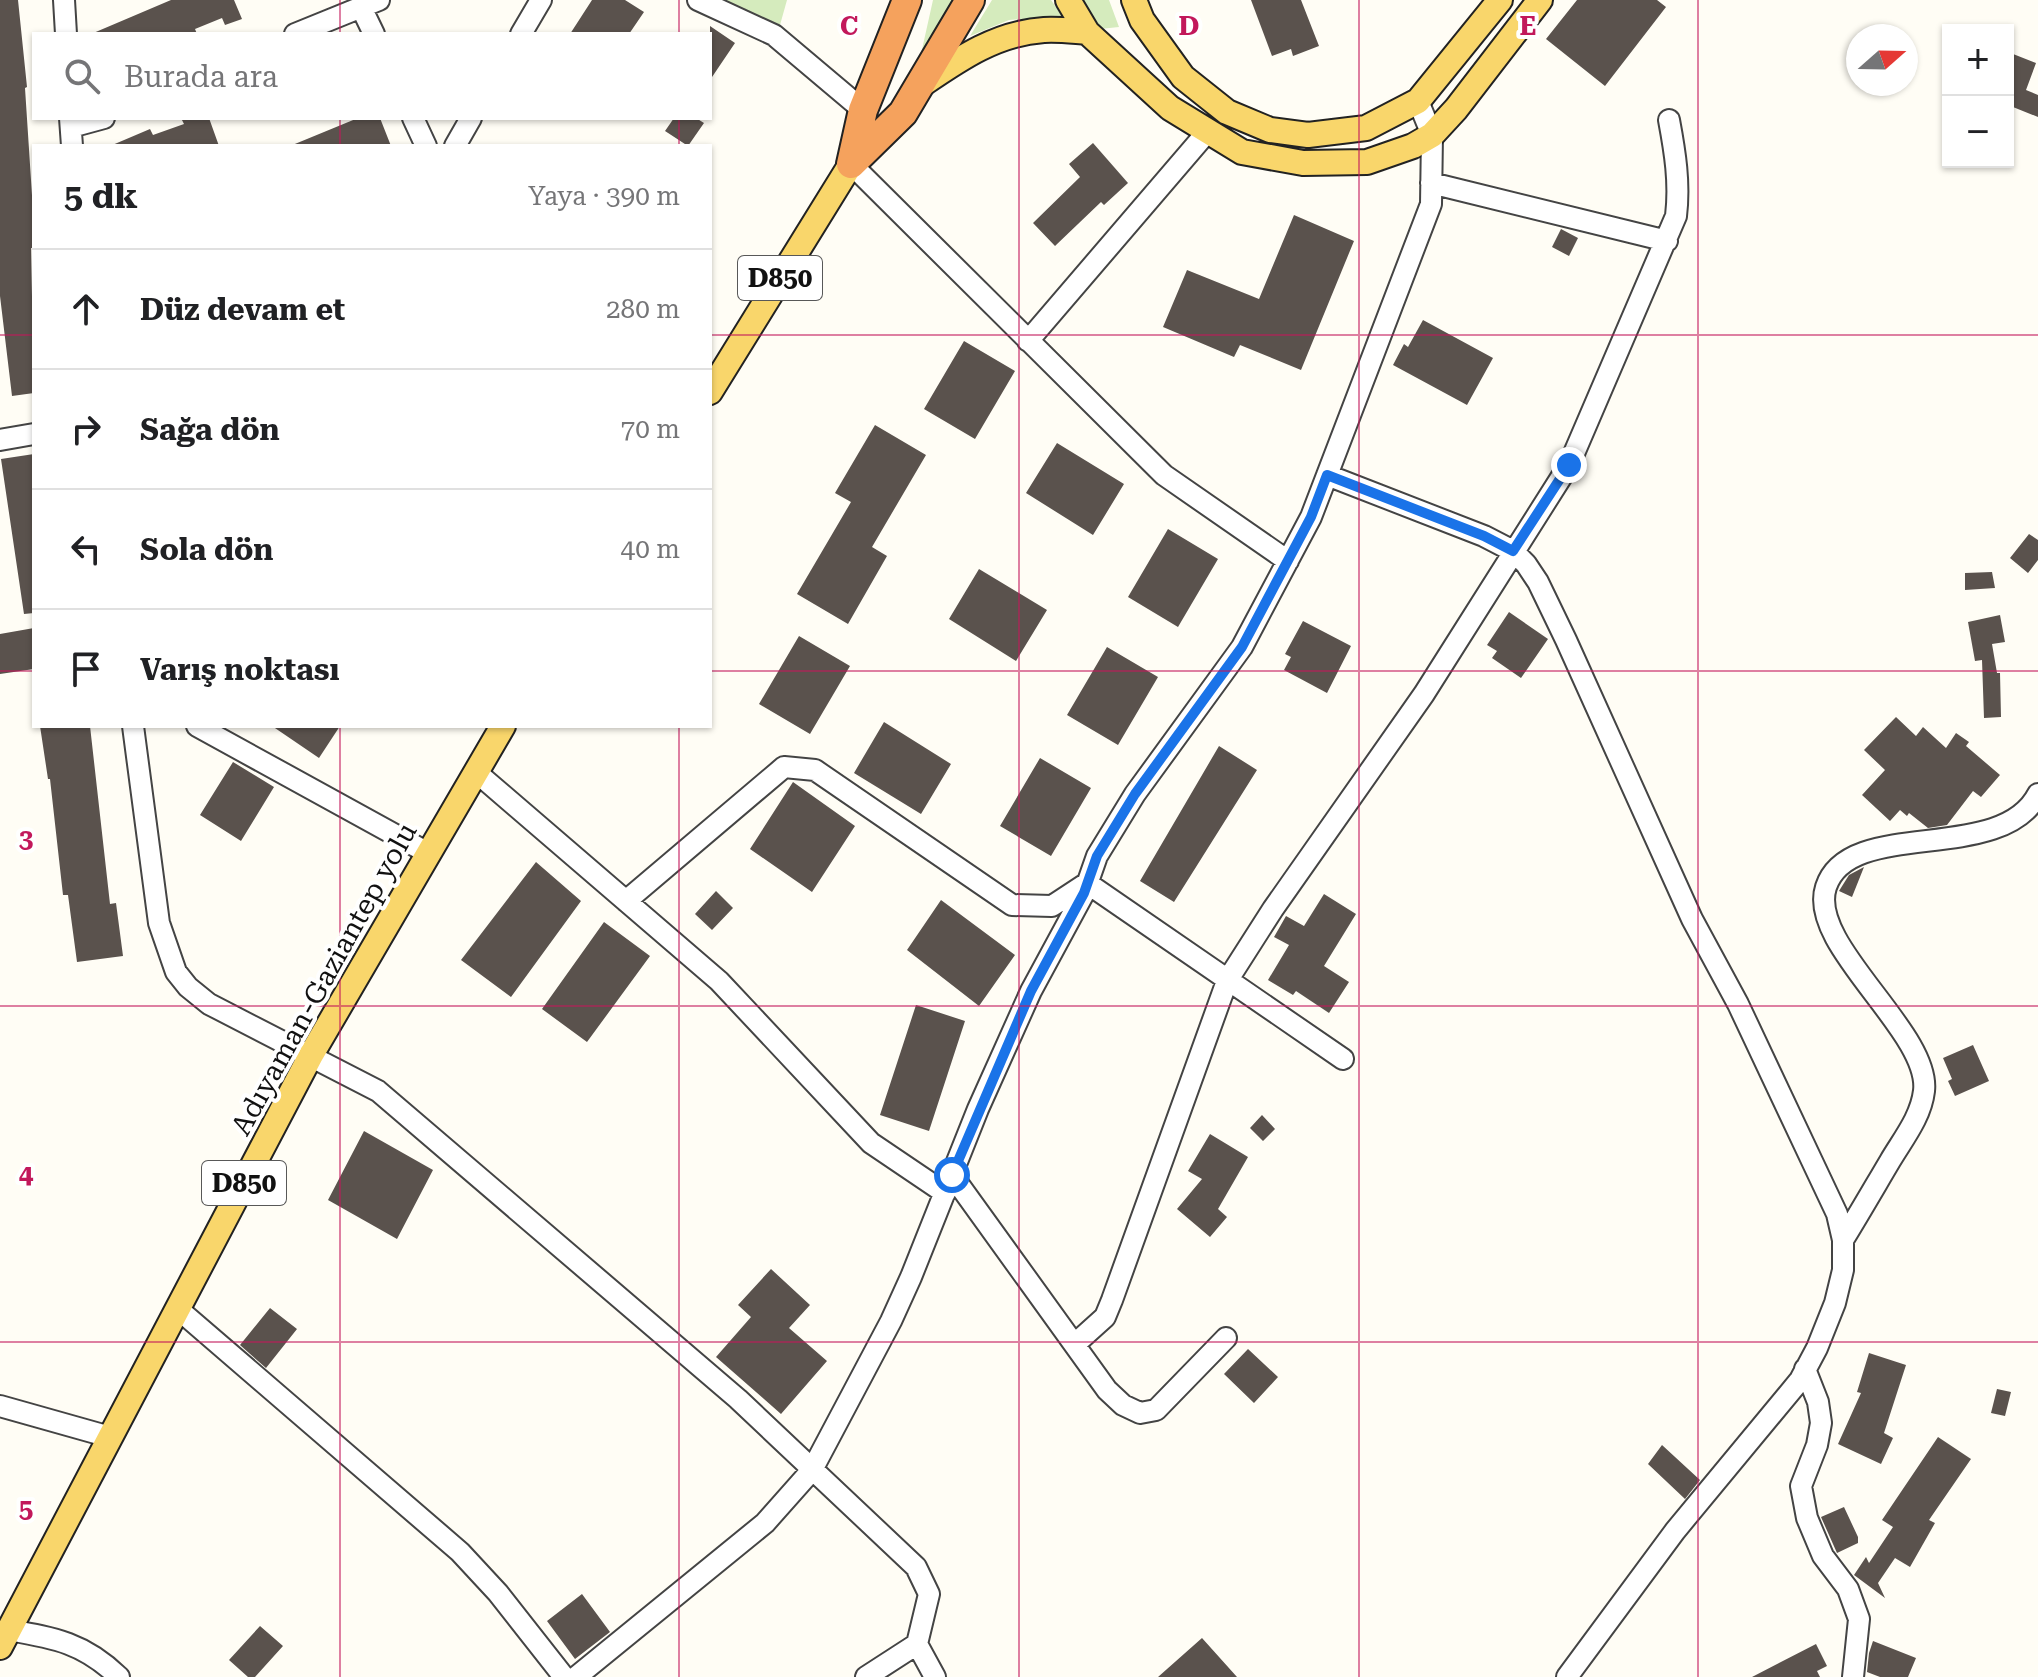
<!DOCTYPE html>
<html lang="tr">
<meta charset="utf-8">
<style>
:root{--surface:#fff;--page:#f2f2f2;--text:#202124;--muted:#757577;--line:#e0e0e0}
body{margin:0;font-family:"Roboto Serif",serif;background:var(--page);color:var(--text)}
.controls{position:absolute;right:24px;top:24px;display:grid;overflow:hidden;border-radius:0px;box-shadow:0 2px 6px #0004}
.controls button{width:72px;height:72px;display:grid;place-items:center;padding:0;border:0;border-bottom:2px solid var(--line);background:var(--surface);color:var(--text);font:40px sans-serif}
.compass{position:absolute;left:1846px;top:24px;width:72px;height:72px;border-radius:50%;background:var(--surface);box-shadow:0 2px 6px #0004;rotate:70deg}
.stop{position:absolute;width:24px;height:24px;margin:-18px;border:6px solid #1a73e8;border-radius:50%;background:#fff}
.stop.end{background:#1a73e8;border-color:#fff;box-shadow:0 2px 8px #0008}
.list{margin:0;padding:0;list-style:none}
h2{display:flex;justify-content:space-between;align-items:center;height:104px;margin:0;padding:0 32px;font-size:34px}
h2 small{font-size:26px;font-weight:400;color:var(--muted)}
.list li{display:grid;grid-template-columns:52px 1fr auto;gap:24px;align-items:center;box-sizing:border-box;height:120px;padding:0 32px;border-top:2px solid var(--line)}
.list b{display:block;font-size:30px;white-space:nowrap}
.list em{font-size:26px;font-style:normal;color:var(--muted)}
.icon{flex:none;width:44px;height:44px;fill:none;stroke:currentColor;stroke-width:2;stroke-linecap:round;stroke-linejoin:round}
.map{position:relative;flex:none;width:2038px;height:1677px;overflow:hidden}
.search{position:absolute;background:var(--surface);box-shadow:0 2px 6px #0004;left:32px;top:32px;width:680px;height:88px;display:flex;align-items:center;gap:20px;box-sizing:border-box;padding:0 28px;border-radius:0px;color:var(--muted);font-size:30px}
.panel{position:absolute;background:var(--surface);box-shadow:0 2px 6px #0004;left:32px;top:144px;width:680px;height:584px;border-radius:0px}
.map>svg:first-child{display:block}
.green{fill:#d5ebbd}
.building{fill:#5a524d}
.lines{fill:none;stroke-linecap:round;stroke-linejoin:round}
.minor-casing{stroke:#444;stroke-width:24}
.major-casing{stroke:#222;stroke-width:28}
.highway-casing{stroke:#222;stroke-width:32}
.minor{stroke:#fff;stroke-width:20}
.major{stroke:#f9d66b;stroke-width:24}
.highway{stroke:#f5a25d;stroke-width:28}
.route{stroke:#1a73e8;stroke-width:10}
.grid{fill:none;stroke:#c2185b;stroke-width:2;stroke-opacity:0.55}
.labels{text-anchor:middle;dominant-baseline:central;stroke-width:8;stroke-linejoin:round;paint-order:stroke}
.shield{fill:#fff;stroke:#585858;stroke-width:2}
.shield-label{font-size:26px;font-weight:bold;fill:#111}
.street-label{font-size:28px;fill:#111;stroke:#fff}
.grid-label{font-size:26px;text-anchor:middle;font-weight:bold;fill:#c2185b;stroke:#fff;stroke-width:8;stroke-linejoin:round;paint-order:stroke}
</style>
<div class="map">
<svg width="2038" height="1677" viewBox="0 0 2038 1677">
<rect width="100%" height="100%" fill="#fffdf5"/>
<!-- green -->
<path class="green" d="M724,0H787L780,25Z
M933,0H959L919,63Z
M992,0H1051L1062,16L1009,20L970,36Z
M1080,0H1109L1119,27L1100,29Z"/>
<!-- building -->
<path class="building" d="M0,0H18L27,87L25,88L34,226V248H31L34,393L12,396L0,296Z
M171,0H234L242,19L225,25L222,18L195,29L197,34H91Z
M592,0H625L644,12L629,34H570Z
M1251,0H1301L1319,46L1293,56L1291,49L1272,56Z
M1577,0H1657L1666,7L1605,86L1546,39Z
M710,26L735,43L710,80Z
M2008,52L2036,63L2026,90L2038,95V117L2008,105Z
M181,118H209L219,146H110L150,129L153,135L184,124Z
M358,118H380L391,146H290Z
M674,118H696L704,123L688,146L665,131Z
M1093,143L1128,183L1104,205L1101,202L1055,246L1033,223L1080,177L1069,164Z
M1294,215L1354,241L1301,370L1240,345L1234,357L1163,327L1187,270L1259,299Z
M1561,229L1578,238L1569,256L1552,247Z
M1423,320L1493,358L1467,405L1393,365L1404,344L1408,347Z
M964,341L1015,371L975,439L924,409Z
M875,425L926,455L872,547L887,556L848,624L797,594L851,502L835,493Z
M1057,443L1124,484L1093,535L1026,493Z
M34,454V613L24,614L1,459Z
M1168,529L1218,559L1178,627L1128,597Z
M2029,534L2038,540V560L2028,573L2010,558Z
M979,569L1047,610L1016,661L949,619Z
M1992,572L1995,588L1965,590V573Z
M1509,612L1548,639L1521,678L1492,658L1497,651L1487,645Z
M2000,615L2005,642L1992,644L1997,673H2000L2001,717L1984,718L1982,660L1975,661L1968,622Z
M1303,621L1351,646L1327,693L1284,670L1291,657L1285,654Z
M34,628V669L0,674V634Z
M799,636L850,666L810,734L759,704Z
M1107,647L1158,677L1118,745L1067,715Z
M1896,717L1916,736L1923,727L1946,748L1956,733L1969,742L1966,746L2000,775L1981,797L1973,791L1947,825L1928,828L1909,813L1907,816L1900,810L1890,821L1862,795L1885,770L1864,750Z
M884,722L951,764L921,814L854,773Z
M40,726H90L110,904L116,903L123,956L77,962L68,895H63L50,779H48Z
M272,726H340L319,758Z
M1219,746L1257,770L1174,902L1140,881Z
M1040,758L1091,788L1051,856L1000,826Z
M233,762L274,787L241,841L200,815Z
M793,782L855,826L812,892L750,849Z
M536,862L581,901L511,997L461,960Z
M1864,867L1852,897L1839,891L1849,875Z
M716,891L733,908L712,930L695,914Z
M1324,894L1356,914L1324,966L1349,982L1329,1013L1296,991L1293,995L1268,980L1289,945L1274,937L1286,916L1304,926Z
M941,900L1015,955L979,1006L907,950Z
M604,922L650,956L587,1042L542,1009Z
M916,1005L965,1021L929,1131L880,1115Z
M1973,1045L1989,1081L1955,1096L1948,1081L1952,1079L1943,1058Z
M1262,1115L1275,1129L1263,1141L1250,1128Z
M364,1131L433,1170L397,1239L328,1200Z
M1210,1134L1248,1157L1218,1209L1227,1217L1210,1237L1177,1209L1202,1179L1188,1171Z
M771,1269L810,1305L789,1328L827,1361L781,1414L716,1357L751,1317L738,1305Z
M270,1308L297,1329L266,1368L240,1345Z
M1248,1349L1278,1377L1254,1403L1224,1374Z
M1869,1353L1906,1365L1884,1433L1893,1438L1881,1464L1838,1444L1861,1393L1857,1392Z
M1997,1389L2011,1392L2005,1416L1991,1413Z
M1938,1437L1971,1459L1929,1520L1935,1523L1910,1567L1895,1558L1878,1583L1885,1598L1854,1575L1866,1557L1869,1563L1893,1527L1882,1520Z
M1662,1445L1700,1480L1685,1499L1648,1464Z
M1844,1507L1858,1537V1543L1837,1553L1821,1517Z
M582,1594L610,1632L575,1659L547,1621Z
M260,1626L283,1646L255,1677H248L229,1660Z
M1202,1638L1237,1677H1158Z
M1873,1641L1916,1658L1908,1677H1880L1867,1672L1869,1653Z
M1816,1644L1827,1666L1817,1671L1820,1677H1752Z"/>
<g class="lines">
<!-- minor casing -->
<g class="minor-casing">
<path id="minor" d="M64,0L66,34
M698,0L774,35L863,110
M361,7L374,34
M295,34L379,0
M521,34L541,0
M70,118L72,146
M413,118L426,146
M71,127L104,118
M455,146L471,118
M851,164L1164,475L1288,561
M1431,183L1667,241
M1028,341L1208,131
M0,440L34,434
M1327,475L1484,536L1513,551L1526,564L1538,582L1566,640L1692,919L1738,1004L1812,1161L1837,1214L1843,1240V1270L1835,1303L1817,1348L1800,1380L1675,1531L1567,1677
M133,726L159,923L176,972L188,987L209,1004L378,1091L738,1399L916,1567L929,1594L917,1644L935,1677
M197,726L428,853
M476,772L719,981L871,1143L945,1193
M626,901L784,767L815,770L1012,905L1052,906L1087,883L1343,1059
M952,1175L1107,1390L1123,1405L1140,1413L1156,1410L1226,1338
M1843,1240C1859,1214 1874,1188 1890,1161C1903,1139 1921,1117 1924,1091C1931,1032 1807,945 1826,887C1849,816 2001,866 2038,794
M178,1309L460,1552L498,1593L564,1677
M1075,1344L1105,1317L1112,1300L1227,981L1273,909L1424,694L1569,465L1676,216C1680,183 1675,152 1669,120
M1805,1369L1818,1402L1821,1423L1817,1445L1801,1486L1807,1518L1823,1556L1848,1589L1859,1619L1853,1677
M0,1406L110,1437
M9,1630C55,1638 84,1643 119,1677
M576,1677L765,1523L812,1470L891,1321L911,1277L978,1109L1031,991L1084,893L1097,856L1135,794L1242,647L1311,517L1431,204L1432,135L1418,101
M866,1677L917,1644"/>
</g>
<!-- major casing -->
<g class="major-casing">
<path id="major" d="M1068,0L1087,32L1170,108L1242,152L1303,163L1367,162L1413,146L1432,135L1456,109L1540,0
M1134,0L1142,20L1183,77L1227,112L1270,130L1308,135L1366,128L1418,101L1500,0
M921,85C959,59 996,33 1044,30C1058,29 1073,31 1087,32
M710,392L851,164
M0,1647L311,1055L503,726"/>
</g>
<!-- highway casing -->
<g class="highway-casing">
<path id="highway" d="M851,164L903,113L970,0
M851,164L863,110L907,0"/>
</g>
<!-- minor -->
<use href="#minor" class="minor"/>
<!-- major -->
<use href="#major" class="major"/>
<!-- highway -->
<use href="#highway" class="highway"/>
</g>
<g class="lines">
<!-- route -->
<path class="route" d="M952,1175L1031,991L1084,893L1097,856L1135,794L1242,647L1311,517L1327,475L1484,536L1513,551L1569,465"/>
</g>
<!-- grid -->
<path class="grid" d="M340,0V34M679,0V34M1019,0V1677M1359,0V1677M1698,0V1677M340,118V146M679,118V146M0,335H34M710,335H2038M0,671H34M710,671H2038M340,726V1677M679,726V1677M0,1006H2038M0,1342H2038"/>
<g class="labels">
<!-- shield labels -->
<g class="shield">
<rect x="738" y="256" width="84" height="44" rx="6"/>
<rect x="202" y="1161" width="84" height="44" rx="6"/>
</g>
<g class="shield-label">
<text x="780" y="278">D850</text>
<text x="244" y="1183">D850</text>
</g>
<!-- street labels -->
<g class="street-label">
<text transform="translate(324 979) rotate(-61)">Adıyaman-Gaziantep yolu</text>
</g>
</g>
<g class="grid-label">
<text x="849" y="35">C</text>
<text x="1189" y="35">D</text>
<text x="1528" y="35">E</text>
<text x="26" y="848">3</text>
<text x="26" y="1183">4</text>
<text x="26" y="1518">5</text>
</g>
</svg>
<div class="controls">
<button>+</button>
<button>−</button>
</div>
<svg class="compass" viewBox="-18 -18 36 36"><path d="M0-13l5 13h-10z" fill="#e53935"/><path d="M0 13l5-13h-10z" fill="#757577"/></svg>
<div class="stop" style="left:952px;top:1175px"></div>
<div class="stop end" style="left:1569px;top:465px"></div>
<div class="search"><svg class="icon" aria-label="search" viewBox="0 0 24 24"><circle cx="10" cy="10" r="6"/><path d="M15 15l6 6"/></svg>Burada ara</div>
<section class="panel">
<h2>5 dk<small>Yaya · 390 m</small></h2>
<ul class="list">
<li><svg class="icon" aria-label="ahead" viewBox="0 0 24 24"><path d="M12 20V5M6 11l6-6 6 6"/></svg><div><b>Düz devam et</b></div><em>280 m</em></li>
<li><svg class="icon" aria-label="right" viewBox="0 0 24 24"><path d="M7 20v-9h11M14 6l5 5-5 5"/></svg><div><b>Sağa dön</b></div><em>70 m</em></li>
<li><svg class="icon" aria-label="left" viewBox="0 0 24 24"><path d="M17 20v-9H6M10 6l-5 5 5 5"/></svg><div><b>Sola dön</b></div><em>40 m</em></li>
<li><svg class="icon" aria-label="arrive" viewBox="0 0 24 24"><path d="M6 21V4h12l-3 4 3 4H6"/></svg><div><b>Varış noktası</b></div></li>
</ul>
</section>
</div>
